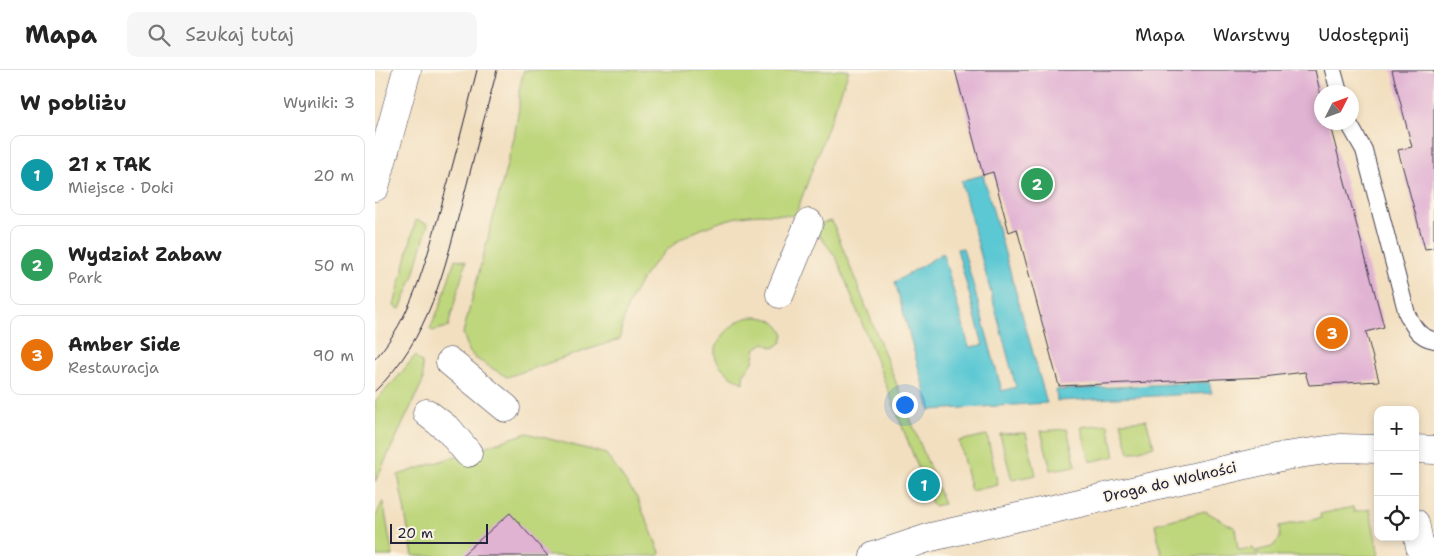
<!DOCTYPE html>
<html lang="pl">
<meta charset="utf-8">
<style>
:root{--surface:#fff;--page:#f6f6f6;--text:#222;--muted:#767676;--line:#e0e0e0;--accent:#d1495b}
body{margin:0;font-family:"Shantell Sans",sans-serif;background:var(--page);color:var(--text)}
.controls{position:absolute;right:15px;bottom:15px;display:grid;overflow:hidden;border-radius:10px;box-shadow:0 2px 8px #0003}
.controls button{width:45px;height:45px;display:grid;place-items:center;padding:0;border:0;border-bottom:1px solid var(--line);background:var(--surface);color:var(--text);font:25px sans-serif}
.compass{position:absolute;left:939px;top:15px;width:45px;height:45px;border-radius:50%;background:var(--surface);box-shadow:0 2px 8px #0003;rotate:48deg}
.scale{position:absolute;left:15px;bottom:12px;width:98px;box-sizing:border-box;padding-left:5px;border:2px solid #22223b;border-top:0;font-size:14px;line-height:18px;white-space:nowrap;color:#22223b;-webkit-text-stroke:4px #fcf5e5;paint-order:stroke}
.you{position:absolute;left:529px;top:334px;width:18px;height:18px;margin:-12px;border:4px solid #fff;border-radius:50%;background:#1a73e8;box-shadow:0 0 0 8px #1a73e833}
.badge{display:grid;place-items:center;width:32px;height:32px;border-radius:50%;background:var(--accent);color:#fff;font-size:16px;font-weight:700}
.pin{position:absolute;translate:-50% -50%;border:2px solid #fff;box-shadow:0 1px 5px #0006}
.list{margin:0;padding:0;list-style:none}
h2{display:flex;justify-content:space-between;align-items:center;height:65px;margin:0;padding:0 20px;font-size:21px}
h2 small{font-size:16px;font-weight:400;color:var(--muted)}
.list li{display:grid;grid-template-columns:32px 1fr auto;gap:15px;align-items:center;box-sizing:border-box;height:80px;margin:0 10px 10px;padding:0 10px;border:1px solid var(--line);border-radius:10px}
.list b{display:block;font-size:19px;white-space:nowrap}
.list p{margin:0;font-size:16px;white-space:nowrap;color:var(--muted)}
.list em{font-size:16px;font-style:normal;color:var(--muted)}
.icon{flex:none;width:28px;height:28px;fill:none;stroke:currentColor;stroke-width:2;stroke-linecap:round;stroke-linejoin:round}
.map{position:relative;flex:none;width:1059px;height:486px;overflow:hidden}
header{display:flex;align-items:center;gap:30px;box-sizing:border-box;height:70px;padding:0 25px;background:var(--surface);border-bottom:1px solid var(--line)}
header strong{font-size:24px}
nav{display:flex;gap:28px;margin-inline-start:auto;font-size:18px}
.search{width:350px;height:45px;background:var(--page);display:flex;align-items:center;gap:12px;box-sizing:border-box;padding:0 18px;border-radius:10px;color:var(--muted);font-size:19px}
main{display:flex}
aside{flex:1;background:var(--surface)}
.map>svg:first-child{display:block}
.green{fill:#bed67b;stroke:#707c5b}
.water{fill:#5bc8d3;stroke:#3e7587}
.building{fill:#e1b3d3}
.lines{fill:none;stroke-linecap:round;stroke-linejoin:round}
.lane-casing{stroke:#413e4f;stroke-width:18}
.street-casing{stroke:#413e4f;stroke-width:29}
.secondary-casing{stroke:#413e4f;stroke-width:29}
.lane{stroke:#fff;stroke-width:16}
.street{stroke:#fff;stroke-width:28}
.secondary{stroke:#fff;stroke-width:28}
.tram{stroke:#22223b;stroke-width:1}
.labels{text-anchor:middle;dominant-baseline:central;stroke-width:4;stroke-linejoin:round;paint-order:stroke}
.street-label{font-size:15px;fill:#22223b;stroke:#fcf5e5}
</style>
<header>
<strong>Mapa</strong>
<div class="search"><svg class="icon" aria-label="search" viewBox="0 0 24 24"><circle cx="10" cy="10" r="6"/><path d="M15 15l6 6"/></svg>Szukaj tutaj</div>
<nav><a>Mapa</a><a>Warstwy</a><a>Udostępnij</a></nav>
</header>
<main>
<aside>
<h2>W pobliżu<small>Wyniki: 3</small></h2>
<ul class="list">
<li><span class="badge" style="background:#0f9aa8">1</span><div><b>21 x TAK</b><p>Miejsce · Doki</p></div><em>20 m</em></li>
<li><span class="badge" style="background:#2e9e5b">2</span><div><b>Wydział Zabaw</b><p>Park</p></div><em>50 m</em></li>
<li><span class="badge" style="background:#e8710a">3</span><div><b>Amber Side</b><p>Restauracja</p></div><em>90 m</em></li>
</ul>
</aside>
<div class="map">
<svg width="1059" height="486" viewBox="0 0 1059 486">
<rect width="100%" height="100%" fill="#fcf5e5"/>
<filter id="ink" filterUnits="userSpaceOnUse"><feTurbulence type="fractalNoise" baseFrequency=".02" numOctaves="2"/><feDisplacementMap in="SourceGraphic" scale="10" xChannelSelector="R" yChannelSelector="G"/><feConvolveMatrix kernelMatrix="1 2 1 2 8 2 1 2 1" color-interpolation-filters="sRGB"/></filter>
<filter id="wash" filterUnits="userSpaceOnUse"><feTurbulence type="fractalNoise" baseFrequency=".0096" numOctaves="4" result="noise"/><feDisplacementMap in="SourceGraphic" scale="20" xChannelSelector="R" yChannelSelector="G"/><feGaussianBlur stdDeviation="1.12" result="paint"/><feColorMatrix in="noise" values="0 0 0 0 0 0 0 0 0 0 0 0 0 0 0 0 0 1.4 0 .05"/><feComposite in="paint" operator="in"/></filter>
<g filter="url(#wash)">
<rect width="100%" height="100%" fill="#f2dfc0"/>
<!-- green -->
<path class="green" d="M149,0H474L420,146C405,145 389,143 374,145C354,147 317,161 302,172C272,194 248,232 245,269L132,307L100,288L94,281L88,263L139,68L144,38V20Z
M41,150L53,154L39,205L25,239L19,236Z
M457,151L569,434L558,436L462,189L437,155Z
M80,189L91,191L73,257L57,261L55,259L66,234Z
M383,247C397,248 402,253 409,264L407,272L399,278L389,273L381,278L378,292L368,305V313C358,308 339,295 340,282C342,269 359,251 371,248C375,247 380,247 383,247Z
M40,286L47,293L48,311L0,412V331L22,308Z
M771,350L779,376L754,383L746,352Z
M733,354L740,386L715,392L706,357Z
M692,359L701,396L676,400L666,361Z
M152,363L231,384L262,428L285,482L284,486H38L23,405Z
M651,363L661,405L637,410L625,364Z
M612,365L623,415L596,421L584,371Z
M8,431L17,482L18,486H0V448Z
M978,437L979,442L995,439L1004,486H887L881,481L897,477L905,468L904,456L946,448L945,444Z
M830,441L860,458L863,480L878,478L880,482L884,486H787L780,454Z"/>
<!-- water -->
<path class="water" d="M608,105L672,333L555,340L520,212L568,183L594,277L608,275L582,179L588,178L627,321L641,317L586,111Z
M834,312L837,323L682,331L681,320Z"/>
<g id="blocks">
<!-- building -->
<path class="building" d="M580,0H940L946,26V52H954L1009,257L991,262L1004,311L934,315L930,302L889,307L684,316L642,159L634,162L618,102L608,105Z
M1017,0H1059V178L1050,179L1023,80L1037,77Z
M135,443L173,486H86Z"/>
</g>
</g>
<g filter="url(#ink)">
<use href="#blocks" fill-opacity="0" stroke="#413e4f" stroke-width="1"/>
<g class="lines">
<!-- lane casing -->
<g class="lane-casing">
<path id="lane" d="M958,0L964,22
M973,52L989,80L1032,244C1039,258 1044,267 1059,270"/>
</g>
<!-- street casing -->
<g class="street-casing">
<path id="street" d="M405,224L434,153
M75,292L131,338
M52,343L74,360L93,383
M1040,379L1059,380
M1040,453L1047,486
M499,486L556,467L910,386L965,378L1003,379"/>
</g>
<!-- secondary casing -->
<g class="secondary-casing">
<path id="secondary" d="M0,117L32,0"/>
</g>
<!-- lane -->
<use href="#lane" class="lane"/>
<!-- street -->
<use href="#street" class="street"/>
<!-- secondary -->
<use href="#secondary" class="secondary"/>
<!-- tram -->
<path class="tram" d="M0,289C37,246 49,197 64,144C78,96 90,48 102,0
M0,321C55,268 69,200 88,129C99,86 111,43 122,0"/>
</g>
</g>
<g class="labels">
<!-- street labels -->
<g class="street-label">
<text transform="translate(795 412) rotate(-13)">Droga do Wolności</text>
</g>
</g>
</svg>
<div class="controls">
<button>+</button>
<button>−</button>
<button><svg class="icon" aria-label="locate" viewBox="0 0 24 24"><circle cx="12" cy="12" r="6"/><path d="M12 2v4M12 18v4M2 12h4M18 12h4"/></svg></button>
</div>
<svg class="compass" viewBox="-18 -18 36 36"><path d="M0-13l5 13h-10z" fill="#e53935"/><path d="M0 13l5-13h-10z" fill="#767676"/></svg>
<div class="scale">20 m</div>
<div class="you"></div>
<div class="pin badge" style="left:549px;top:415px;background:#0f9aa8">1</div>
<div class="pin badge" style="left:662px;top:114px;background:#2e9e5b">2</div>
<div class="pin badge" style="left:957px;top:263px;background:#e8710a">3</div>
</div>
</main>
